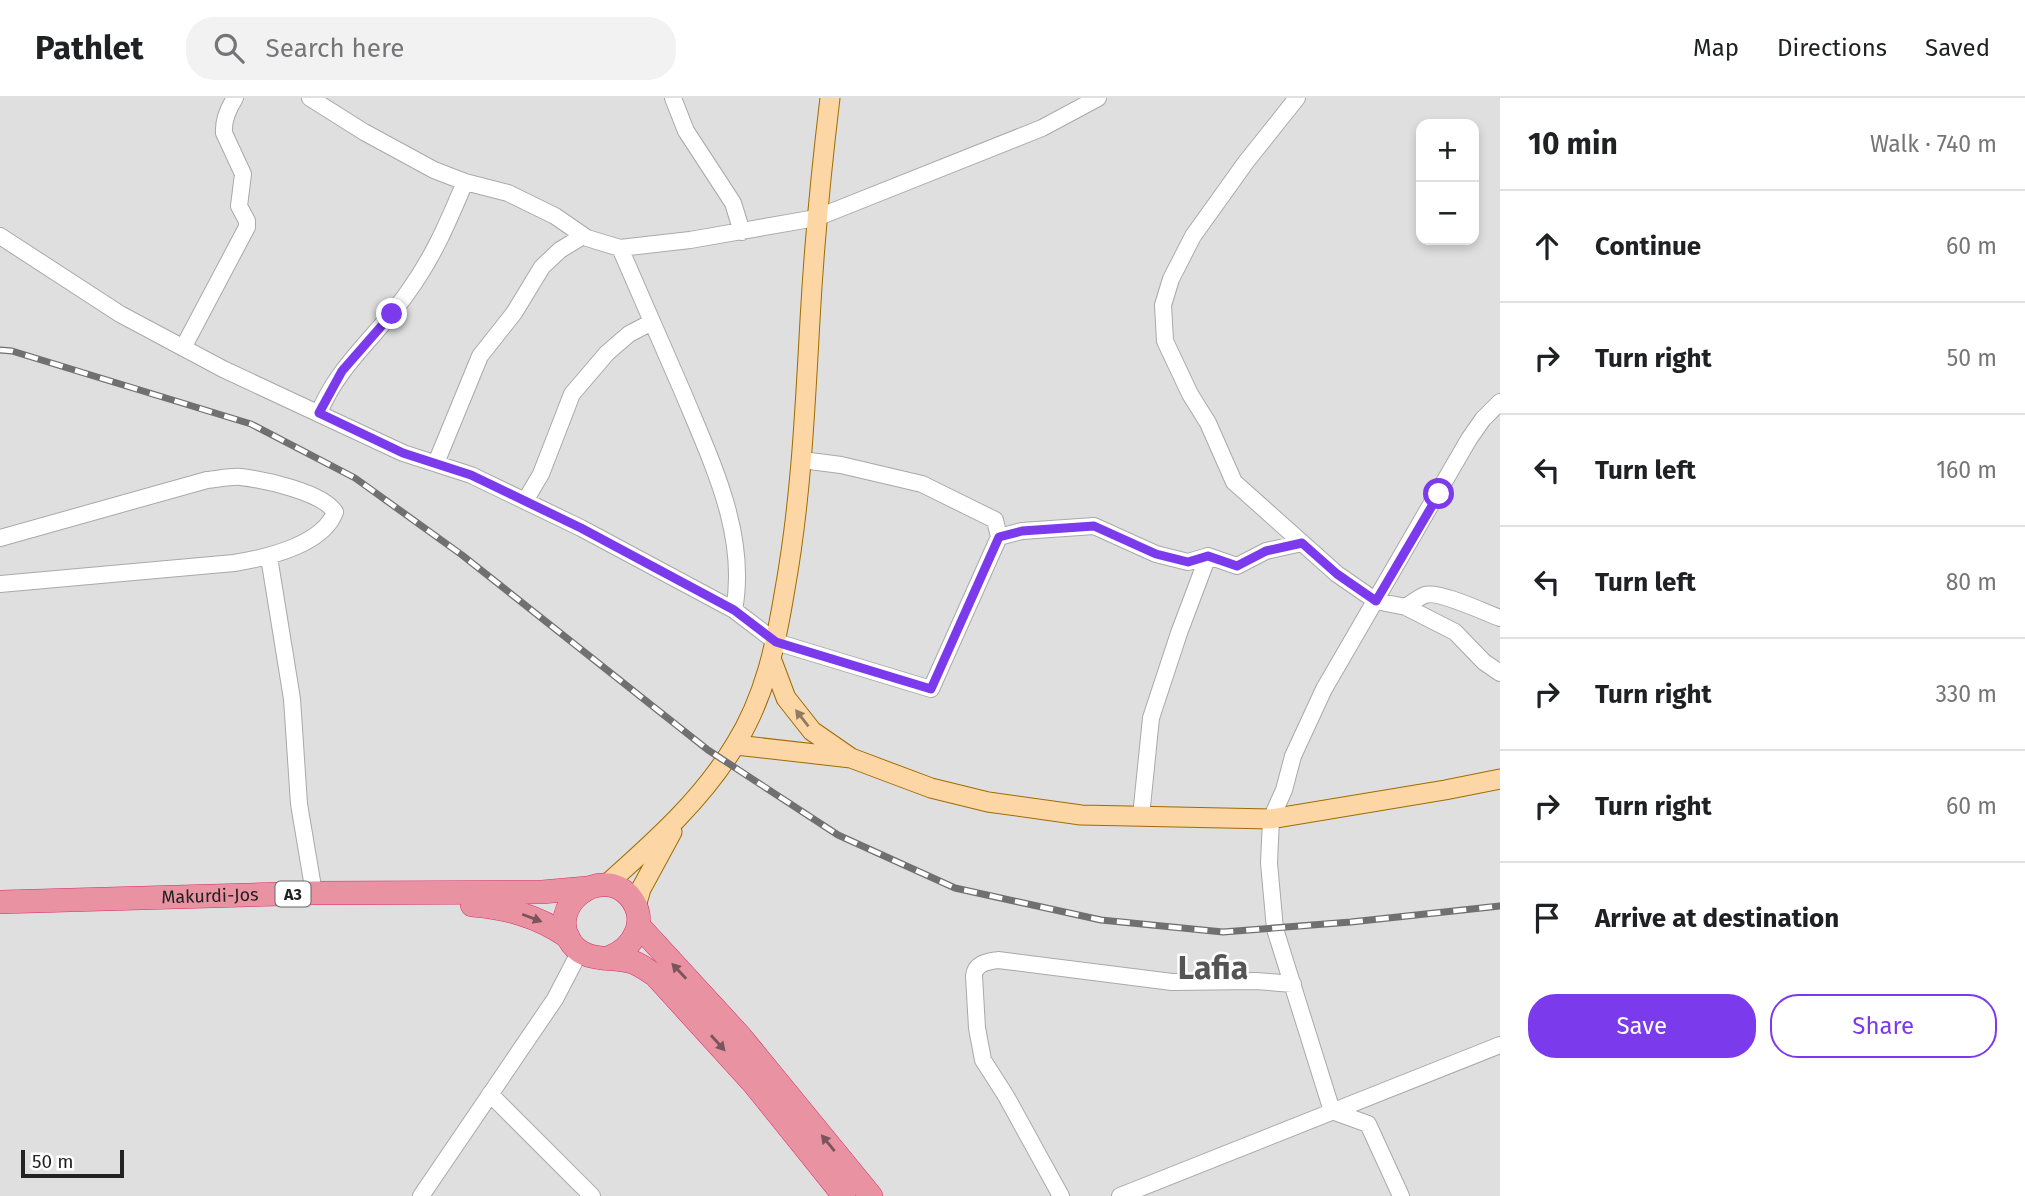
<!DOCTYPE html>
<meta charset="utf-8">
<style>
:root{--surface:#fff;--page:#f2f2f2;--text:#202124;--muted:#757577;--line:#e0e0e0;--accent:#7c3aed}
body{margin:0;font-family:"Fira Sans",sans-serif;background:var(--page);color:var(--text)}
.controls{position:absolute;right:21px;top:21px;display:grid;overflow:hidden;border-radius:14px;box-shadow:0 4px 10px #0003}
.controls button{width:63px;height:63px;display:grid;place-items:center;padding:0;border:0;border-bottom:2px solid var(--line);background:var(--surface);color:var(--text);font:35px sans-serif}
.scale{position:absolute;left:21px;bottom:18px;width:103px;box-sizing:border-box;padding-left:7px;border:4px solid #222;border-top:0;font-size:19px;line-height:24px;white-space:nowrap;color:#222;-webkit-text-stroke:5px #fff;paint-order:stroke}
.stop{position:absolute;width:21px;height:21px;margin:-16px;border:5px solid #7c3aed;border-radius:50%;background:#fff}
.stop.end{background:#7c3aed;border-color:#fff;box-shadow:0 2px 7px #0008}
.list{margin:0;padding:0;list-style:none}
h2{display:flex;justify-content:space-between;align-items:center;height:91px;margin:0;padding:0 28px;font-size:30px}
h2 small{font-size:23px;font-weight:400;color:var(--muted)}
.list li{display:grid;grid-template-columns:46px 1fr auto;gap:21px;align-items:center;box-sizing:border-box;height:112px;padding:0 28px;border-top:2px solid var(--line)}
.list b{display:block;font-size:26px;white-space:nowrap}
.list em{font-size:23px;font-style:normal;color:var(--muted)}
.actions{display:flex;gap:14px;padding:21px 28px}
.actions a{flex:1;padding:16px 0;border:2px solid var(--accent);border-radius:28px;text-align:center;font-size:24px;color:var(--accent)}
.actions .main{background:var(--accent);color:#fff}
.icon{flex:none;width:38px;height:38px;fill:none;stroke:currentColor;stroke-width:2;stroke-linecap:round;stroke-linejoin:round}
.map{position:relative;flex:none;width:1500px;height:1098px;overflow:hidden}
header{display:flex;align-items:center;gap:42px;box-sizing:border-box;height:98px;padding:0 35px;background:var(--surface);border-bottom:2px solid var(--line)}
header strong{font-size:33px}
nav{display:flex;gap:38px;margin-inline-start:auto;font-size:24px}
.search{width:490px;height:63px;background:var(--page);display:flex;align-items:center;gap:18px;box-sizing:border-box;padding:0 24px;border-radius:28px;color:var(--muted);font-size:26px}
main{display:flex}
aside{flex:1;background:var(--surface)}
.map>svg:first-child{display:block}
.residential{fill:#e0dfdf;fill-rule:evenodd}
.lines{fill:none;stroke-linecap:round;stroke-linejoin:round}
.minor-casing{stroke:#a9a9a9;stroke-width:18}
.major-casing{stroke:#a06b00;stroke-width:21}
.highway-casing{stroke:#dc2a67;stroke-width:24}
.minor{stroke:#fff;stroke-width:16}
.major{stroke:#fcd6a4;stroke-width:19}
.highway{stroke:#e892a2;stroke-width:23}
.rail-casing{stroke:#707070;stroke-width:7}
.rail{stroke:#fff;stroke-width:4.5;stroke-dasharray:13;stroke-linecap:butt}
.oneway{fill:#8f7c63}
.oneway2{fill:#7b545c}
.route{stroke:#7c3aed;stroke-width:9}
.labels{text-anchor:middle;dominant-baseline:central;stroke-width:5;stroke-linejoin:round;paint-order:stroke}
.shield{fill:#fff;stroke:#646464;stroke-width:2}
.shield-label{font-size:16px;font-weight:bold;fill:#222}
.street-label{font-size:18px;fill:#222;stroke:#fff}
.town-label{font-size:32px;font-weight:bold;fill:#555;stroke:#fff}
</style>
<header>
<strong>Pathlet</strong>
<div class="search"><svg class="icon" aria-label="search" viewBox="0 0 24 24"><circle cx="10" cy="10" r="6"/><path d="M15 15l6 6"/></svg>Search here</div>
<nav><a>Map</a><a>Directions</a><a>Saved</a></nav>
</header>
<main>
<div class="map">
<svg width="1500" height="1098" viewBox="0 0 1500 1098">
<rect width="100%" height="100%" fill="#f2efe9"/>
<!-- residential -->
<path class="residential" d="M0,0H1500V1098H0ZM1421,26H1474V142H1421Z"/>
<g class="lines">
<!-- minor casing -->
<g class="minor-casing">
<path id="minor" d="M310,0L364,34L434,72L465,84L508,95L555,118L587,140L620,150L690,142L816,120L1042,30L1098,0
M673,0L686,33L733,105L742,134
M1297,0L1246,64L1193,138L1171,181L1163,207L1165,243L1190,296L1208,325L1234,384L1337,476L1376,503L1406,509L1455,534L1484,564L1500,575
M0,138L120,216L223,271L403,355L471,377L581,430L734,512L776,544L931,591L999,439
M620,150C641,199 663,248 684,297C712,365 748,437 734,512
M183,250L247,129V123L239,108L243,76L224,35C223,22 228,11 235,0
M319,315C338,267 379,236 408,194C434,158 448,124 465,84
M802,362L841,367L922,386L995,422L999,439L1022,433L1094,428L1156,456L1188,464L1208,458
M436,365L480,258L514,215L542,169L560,152L583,138
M525,403L541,376L572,296L607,255L629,236L652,224
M0,440L207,382C218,381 231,378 241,379C265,382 322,394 335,414C323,447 265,460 234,465L0,486
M269,459L292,601L299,706L314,795
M1406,509C1412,505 1419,499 1425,497C1438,492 1486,515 1500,520
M1141,718L1151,620L1179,535L1208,458L1237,468L1266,453L1302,445
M490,996L592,1098
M421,1098L555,901L580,853
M1061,1098L1006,998L983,962L977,930L974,878C975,865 987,864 998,862L1172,884L1256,883L1293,886
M1120,1098L1500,947
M1401,1098L1368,1026L1332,1013L1275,831L1269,765L1271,721L1284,692L1293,658L1324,591L1469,341L1483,321L1500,304"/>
</g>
<!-- major casing -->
<g class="major-casing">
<path id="major" d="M772,563L786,600L812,633L851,660
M736,647L851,660L931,690L988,704L1081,717L1271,721L1445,692L1500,681
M606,787C653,745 702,702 735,647C765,599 776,546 785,491C801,402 805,312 810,222C814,148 821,74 830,0
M636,808L641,791L672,734"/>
</g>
<!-- highway casing -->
<g class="highway-casing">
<g id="highway">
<path id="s1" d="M0,804L314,795L542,794L587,790"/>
<path d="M472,807C507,810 538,818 568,839"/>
<path d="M639,828L740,938L871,1098"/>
<path d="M610,859C634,850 649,822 630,799C601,765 544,809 572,846C587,865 611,858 632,864C640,866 648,873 655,877L754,986L844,1098"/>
</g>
</g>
<!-- minor -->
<use href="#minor" class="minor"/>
<!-- major -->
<use href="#major" class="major"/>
<!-- highway -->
<use href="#highway" class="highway"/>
<!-- rail casing -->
<g class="rail-casing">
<path id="rail" d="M0,252L12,253L251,326L355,380L462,457L708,652L838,737L955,790L1101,822L1223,834L1351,824L1500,808"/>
</g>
<!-- rail -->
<use href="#rail" class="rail"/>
</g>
<!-- one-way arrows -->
<defs><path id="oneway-solid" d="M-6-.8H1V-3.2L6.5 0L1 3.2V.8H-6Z" transform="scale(1.75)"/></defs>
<use class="oneway" href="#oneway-solid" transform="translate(802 620) rotate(-128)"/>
<g class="oneway2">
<use href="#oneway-solid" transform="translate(532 820) rotate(21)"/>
<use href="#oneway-solid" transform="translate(679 873) rotate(-133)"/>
<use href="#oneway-solid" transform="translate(718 945) rotate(48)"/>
<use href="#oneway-solid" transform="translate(828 1045) rotate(-129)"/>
</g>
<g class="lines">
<!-- route -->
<path class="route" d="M392,216L342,273L319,315L403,355L471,377L581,430L734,512L776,544L931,591L999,439L1022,433L1094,428L1156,456L1188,464L1208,458L1237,468L1266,453L1302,445L1337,476L1376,503L1439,396"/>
</g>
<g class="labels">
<!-- shield labels -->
<rect class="shield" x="275.5" y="783.5" width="35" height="25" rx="5"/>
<g class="shield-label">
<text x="293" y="796">A3</text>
</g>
<!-- street labels -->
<g class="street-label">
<text stroke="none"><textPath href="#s1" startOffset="210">Makurdi-Jos</textPath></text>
</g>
<!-- town labels -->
<g class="town-label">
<text x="1213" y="870">Lafia</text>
</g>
</g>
</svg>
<div class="controls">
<button>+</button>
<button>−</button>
</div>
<div class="scale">50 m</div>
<div class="stop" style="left:1439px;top:396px"></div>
<div class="stop end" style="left:392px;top:216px"></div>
</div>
<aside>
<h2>10 min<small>Walk · 740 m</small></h2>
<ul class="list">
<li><svg class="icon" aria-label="ahead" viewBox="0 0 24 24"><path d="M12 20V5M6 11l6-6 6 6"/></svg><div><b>Continue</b></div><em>60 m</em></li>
<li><svg class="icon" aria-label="right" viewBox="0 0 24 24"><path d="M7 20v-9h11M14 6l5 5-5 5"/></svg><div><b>Turn right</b></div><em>50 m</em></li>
<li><svg class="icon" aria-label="left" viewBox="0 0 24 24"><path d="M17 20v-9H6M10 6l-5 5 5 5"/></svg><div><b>Turn left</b></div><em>160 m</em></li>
<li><svg class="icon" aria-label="left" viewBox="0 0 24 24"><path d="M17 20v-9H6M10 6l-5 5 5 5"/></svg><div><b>Turn left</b></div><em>80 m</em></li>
<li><svg class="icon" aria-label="right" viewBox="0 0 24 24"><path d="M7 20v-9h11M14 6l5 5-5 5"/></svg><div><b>Turn right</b></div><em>330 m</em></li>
<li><svg class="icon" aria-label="right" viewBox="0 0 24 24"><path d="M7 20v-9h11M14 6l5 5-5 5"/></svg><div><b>Turn right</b></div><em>60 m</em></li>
<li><svg class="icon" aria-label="arrive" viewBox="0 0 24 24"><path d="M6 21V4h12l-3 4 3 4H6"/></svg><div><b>Arrive at destination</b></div></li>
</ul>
<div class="actions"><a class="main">Save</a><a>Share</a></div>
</aside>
</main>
